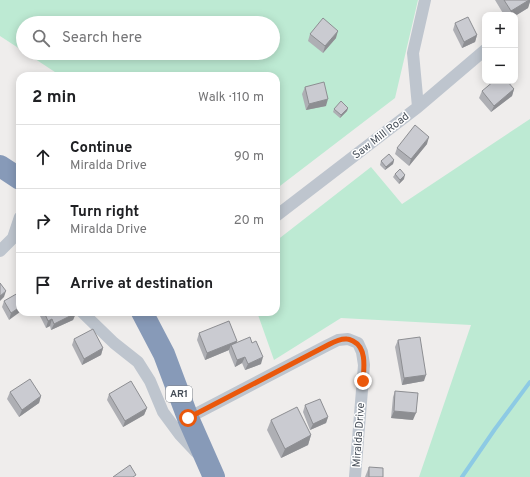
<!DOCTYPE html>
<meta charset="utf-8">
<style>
:root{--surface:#fff;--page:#f6f6f6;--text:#202124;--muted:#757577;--line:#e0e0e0}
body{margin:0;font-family:Overpass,sans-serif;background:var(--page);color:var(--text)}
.controls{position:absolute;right:12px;top:12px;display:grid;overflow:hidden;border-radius:8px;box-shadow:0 2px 10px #0003}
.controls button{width:36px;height:36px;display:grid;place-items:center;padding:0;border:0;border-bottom:1px solid var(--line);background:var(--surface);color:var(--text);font:20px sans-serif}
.stop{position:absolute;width:12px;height:12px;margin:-9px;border:3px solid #ea580c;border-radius:50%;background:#fff}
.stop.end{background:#ea580c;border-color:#fff;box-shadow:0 1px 4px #0008}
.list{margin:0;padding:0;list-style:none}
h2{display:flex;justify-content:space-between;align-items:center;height:52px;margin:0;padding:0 16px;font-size:17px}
h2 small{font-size:13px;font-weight:400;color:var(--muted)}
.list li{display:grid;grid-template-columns:26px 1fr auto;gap:12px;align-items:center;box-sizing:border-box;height:64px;padding:0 16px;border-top:1px solid var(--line)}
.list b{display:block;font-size:15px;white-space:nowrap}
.list p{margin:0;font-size:13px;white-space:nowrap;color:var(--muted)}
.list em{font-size:13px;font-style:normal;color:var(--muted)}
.icon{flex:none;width:22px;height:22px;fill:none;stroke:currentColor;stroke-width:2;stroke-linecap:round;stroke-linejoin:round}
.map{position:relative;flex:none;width:530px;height:477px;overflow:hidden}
.search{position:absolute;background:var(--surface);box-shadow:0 2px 10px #0003;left:16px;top:16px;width:264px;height:44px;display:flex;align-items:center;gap:10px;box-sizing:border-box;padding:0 14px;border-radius:22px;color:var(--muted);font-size:15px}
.panel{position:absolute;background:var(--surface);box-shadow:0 2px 10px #0003;left:16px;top:72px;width:264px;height:244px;border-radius:12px}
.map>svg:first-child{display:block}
.green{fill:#bdead3}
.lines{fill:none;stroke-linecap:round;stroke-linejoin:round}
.stream{stroke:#8dcae4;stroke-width:4}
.street{stroke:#bec5ce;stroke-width:12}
.highway{stroke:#879ab8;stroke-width:22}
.wall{fill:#aeafb4}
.shaded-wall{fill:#8d8e92}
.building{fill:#cacbd1;stroke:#8d8e92}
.route{stroke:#ea580c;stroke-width:5}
.labels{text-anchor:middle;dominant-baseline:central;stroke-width:3;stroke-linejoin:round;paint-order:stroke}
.shield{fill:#fff;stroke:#7e838a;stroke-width:1}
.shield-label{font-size:10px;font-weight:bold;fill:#464e58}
.street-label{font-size:11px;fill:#464e58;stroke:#fff}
</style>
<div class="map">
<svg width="530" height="477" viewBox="0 0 530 477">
<rect width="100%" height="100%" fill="#efedec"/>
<!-- green -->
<path class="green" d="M0,0H418L395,98L276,189V76H61L26,53H273V23H23V51L0,36Z
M530,119V477H419L471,325L341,318L274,360L257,312H276V241L371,167L402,204Z"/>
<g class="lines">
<!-- stream -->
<path class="stream" d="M462,477L495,429L530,382"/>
<!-- street -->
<path class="street" d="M418,107L485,50
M276,216L418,107L413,53L425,0
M0,251L13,238L20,217
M82,312L114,343L138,362L150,381L163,412L180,435L196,452
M188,418L326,346L338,340L348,339L358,343L362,352L364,365L355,477"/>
<!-- highway -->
<path class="highway" d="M0,166L20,179
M142,312L164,354L188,418L214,477"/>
</g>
<!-- wall -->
<path class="wall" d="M495,0H530L528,8L515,16V15H504Z
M455,23L477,35L475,42L462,48L453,30Z
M310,34L336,38L323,53L308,41Z
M305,87L326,106L306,110L302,94Z
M514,89L512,96L491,112L479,98L482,91Z
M348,108L347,111L340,118L333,112L334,109Z
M427,144L409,166L395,154L397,148Z
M394,160L393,164L385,170L380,165L381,161Z
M395,174L404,179L399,184L393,177Z
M20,274V287L16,282L19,275Z
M20,294L9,320L2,307L4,301Z
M38,312H75L76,313L73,320L51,330L50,326L46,328Z
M199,333L237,341V343L261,364L245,370L242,363L235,367L229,352V350L205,360L197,340Z
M74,339L103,348L101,355L82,365L72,345Z
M398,340L424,381L402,385L395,347Z
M395,391L413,420L391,418L393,397Z
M10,392L41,396L39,403L19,417L7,399Z
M109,394L147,408L144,415L123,427L107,400Z
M305,405L328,417L326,423L310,430L303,412Z
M271,420L311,435L308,445L281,458L267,430Z
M369,467L383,477H365Z"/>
<!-- shaded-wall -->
<path class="shaded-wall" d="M529,0H530V2L528,8L515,16V15H509L511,11Z
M338,31L336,38L323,53L325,46Z
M477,35L475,42L462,48L464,42Z
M514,89L512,96L491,112L494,106Z
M328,99L326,106L306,110L309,104Z
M348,108L347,111L340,118L341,115Z
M429,137L427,144L409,166L411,159Z
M394,160L393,164L385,170L386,167Z
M405,175L404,179L399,184L400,180Z
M6,291L4,297L0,301V296Z
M20,307V312L9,320L11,313Z
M76,313L73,320L51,330L54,324Z
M52,319L50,326L46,328L48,321Z
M237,341L235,347L231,345L229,350L205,360L207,353Z
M103,348L101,355L82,365L84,359Z
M245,357L242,363L235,367L237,360Z
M263,357L261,364L245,370L248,364Z
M426,375L424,381L402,385L404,378Z
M41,396L39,403L19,417L22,410Z
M147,408L144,415L123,427L125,421Z
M394,411L416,413L413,420L391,418Z
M328,417L326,423L310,430L313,424Z
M311,435L308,445L281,458L285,449Z"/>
<!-- building -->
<path class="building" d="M504,0H529L511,11Z
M468,17L477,35L464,42L455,23Z
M323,18L338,31L325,46L310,34Z
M494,81H507L514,89L494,106L482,91Z
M324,82L328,99L309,104L305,87Z
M341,101L348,108L341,115L334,109Z
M415,125L429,137L411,159L397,148Z
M389,154L394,160L386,167L381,161Z
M400,169L405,175L400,180L395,174Z
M0,283L6,291L0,296Z
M18,293L20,294V307L11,313L4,301Z
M44,312H75L76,313L54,324L52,319L48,321Z
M229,321L237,341L207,353L199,333Z
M93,329L103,348L84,359L74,339Z
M250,337L252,343L256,341L263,357L248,364L245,357L237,360L231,345Z
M420,337L426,375L404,378L398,340Z
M30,379L41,396L22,410L10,392Z
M131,381L147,408L125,421L109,394Z
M395,391L418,393L416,413L394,411Z
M320,399L328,417L313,424L305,405Z
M297,407L311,435L285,449L271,420Z
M130,465L136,475L133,477H113Z
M369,467L383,468V477H369Z"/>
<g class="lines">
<!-- route -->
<path class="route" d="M188,418L326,346C332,343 339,338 347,339C349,339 351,340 353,341C367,348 364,368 363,381"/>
</g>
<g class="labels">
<!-- shield labels -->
<rect class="shield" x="166" y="386" width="26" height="16" rx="3"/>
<g class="shield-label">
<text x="179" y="394">AR1</text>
</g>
<!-- street labels -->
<g class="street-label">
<text transform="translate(381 136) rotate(-38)">Saw Mill Road</text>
<text transform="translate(359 435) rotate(-86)">Miralda Drive</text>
</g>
</g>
</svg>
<div class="controls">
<button>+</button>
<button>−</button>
</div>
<div class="stop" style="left:188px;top:418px"></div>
<div class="stop end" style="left:363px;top:381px"></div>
<div class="search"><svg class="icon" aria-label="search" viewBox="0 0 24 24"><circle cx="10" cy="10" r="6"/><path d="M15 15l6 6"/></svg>Search here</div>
<section class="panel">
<h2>2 min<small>Walk · 110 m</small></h2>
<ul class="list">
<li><svg class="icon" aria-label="ahead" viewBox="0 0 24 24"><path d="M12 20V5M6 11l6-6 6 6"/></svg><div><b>Continue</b><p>Miralda Drive</p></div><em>90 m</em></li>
<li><svg class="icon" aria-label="right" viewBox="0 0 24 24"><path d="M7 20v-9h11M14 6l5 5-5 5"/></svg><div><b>Turn right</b><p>Miralda Drive</p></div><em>20 m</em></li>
<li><svg class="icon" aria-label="arrive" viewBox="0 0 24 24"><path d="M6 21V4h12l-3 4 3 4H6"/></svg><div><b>Arrive at destination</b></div></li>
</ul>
</section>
</div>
